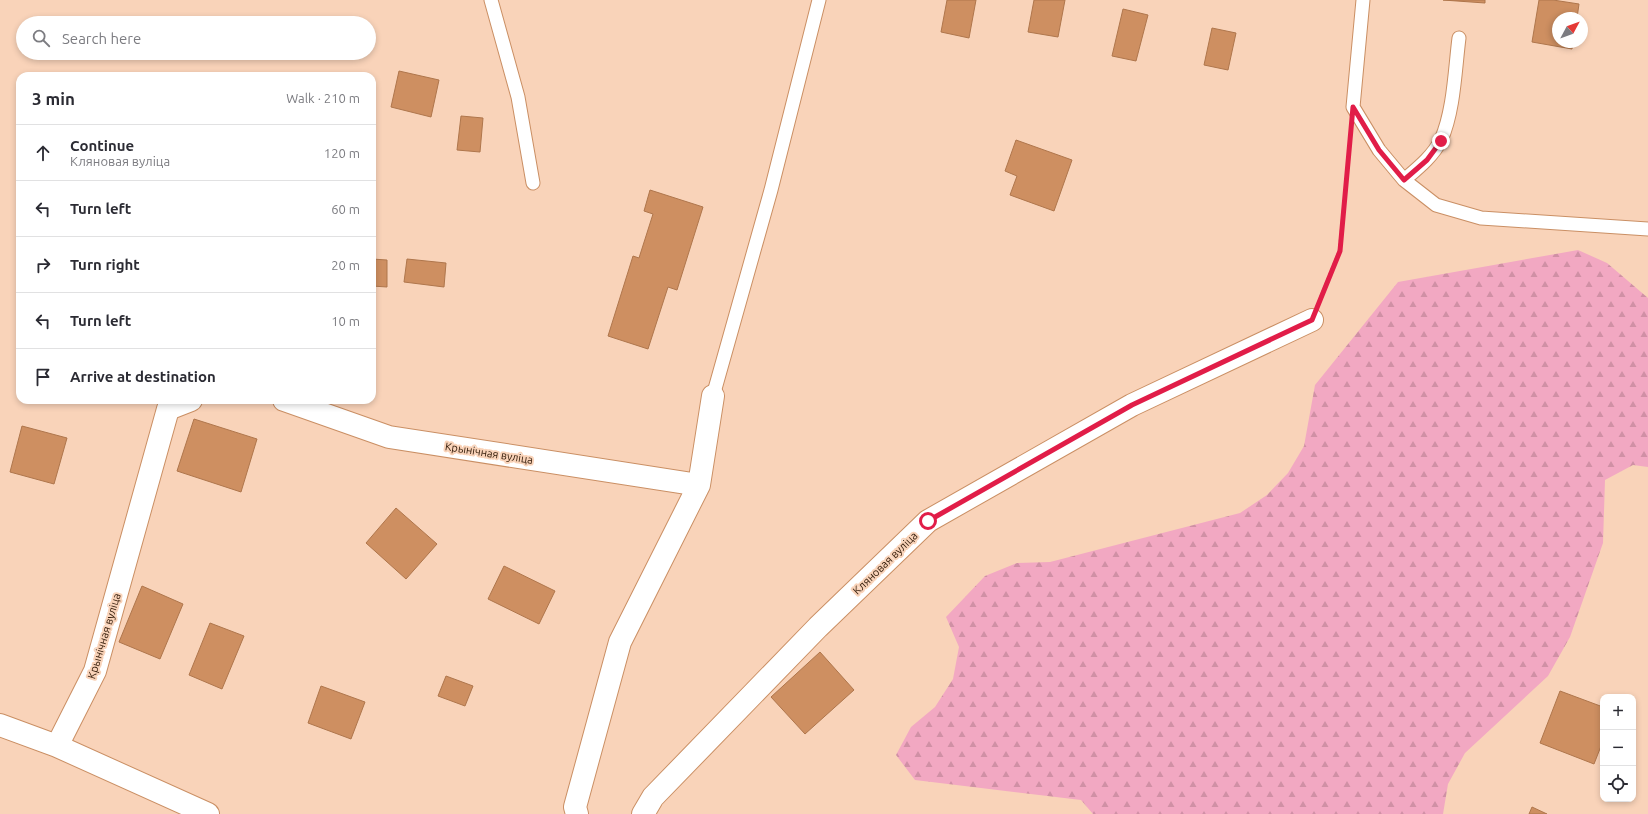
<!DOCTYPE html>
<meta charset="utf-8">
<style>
:root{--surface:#fff;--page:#f7f7f7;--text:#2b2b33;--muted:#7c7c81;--line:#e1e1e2}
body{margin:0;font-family:Ubuntu,sans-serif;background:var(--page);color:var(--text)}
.controls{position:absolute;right:12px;bottom:12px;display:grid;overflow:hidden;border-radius:8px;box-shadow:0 2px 6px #0003}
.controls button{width:36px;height:36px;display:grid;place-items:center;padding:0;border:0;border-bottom:1px solid var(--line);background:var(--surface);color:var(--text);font:20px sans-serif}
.compass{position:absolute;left:1552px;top:12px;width:36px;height:36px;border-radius:50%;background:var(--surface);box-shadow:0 2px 6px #0003;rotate:49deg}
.stop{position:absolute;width:12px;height:12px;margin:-9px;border:3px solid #e11d48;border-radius:50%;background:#fff}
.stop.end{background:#e11d48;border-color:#fff;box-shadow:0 1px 4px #0008}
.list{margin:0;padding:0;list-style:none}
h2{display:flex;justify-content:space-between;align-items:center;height:52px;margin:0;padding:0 16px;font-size:17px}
h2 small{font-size:13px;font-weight:400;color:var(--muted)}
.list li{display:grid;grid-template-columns:26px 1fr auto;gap:12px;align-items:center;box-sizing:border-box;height:56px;padding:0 16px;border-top:1px solid var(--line)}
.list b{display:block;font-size:15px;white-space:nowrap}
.list p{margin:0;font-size:13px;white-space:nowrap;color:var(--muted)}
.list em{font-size:13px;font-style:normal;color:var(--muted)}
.icon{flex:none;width:22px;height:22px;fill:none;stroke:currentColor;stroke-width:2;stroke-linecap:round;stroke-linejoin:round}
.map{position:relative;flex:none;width:1648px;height:814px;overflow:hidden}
.search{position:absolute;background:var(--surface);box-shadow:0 2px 6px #0003;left:16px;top:16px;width:360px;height:44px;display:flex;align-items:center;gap:10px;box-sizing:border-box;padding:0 14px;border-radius:22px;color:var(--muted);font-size:15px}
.panel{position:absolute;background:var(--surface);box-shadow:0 2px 6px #0003;left:16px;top:72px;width:360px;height:332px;border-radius:12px}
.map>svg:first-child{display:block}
.forest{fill:url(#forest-firs)}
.building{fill:#ce8f61;stroke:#af764c}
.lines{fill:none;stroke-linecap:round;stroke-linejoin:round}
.lane-casing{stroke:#ca8f64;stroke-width:15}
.street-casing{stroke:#ca8f64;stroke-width:24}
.path{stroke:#ba9981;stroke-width:2.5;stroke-dasharray:3 2;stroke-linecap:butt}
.lane{stroke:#fff;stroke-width:13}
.street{stroke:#fff;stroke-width:22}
.route{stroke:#e11d48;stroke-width:5}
.labels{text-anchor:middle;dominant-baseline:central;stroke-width:4;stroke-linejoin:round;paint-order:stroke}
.street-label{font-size:11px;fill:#311a08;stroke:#f9d3b9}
</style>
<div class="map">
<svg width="1648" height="814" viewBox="0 0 1648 814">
<defs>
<pattern id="forest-firs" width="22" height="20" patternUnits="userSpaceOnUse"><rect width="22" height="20" fill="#f2a8c2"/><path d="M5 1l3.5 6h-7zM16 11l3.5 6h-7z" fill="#d090a5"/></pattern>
</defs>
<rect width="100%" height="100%" fill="#f9d3b9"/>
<!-- forest -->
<path class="forest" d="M1578,250L1607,263L1648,298V467L1633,465L1605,480L1603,543L1570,637L1548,676L1465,753L1448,784L1443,814H1093L1081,800L915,780L896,755L911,727L935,707L953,679L959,647L946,617L985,576L1017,563L1050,562L1240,513L1267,495L1288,473L1304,446L1315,385L1398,282Z"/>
<!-- building -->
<path class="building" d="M947,0H976L969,38L941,32Z
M1034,0H1065L1058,37L1028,32Z
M1443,0H1485V3Z
M1539,0H1553L1579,4L1577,18H1558V42H1573L1572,49L1532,42Z
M1123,9L1148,15L1136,61L1112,56Z
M1212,28L1236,33L1228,70L1204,65Z
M399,71L439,80L431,117L391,107Z
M461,116L483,118L480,152L457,150Z
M1016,140L1072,160L1054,211L1010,195L1017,176L1005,171Z
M650,190L703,207L677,290L668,287L648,349L608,336L633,256L639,258L653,214L644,211Z
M372,259L387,260V287L372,286Z
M407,259L446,263L444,287L404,282Z
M194,419L257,439L241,492L177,471Z
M22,426L67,438L54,484L10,472Z
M396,508L437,544L406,579L366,543Z
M504,566L555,591L539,624L488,599Z
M142,586L183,604L160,659L119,642Z
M210,623L244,636L222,689L189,675Z
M820,652L854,690L805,734L771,697Z
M446,676L473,686L465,706L438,696Z
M321,686L365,702L351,739L308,723Z
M1560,691L1603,707V741L1594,764L1540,743Z
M1532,807L1547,814H1529Z"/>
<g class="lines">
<!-- lane casing -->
<g class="lane-casing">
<path id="lane" d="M491,0L518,97L533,183
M1363,0L1353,107L1379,150L1404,180L1436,205L1481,218L1648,229
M1404,180C1418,168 1433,156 1441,140C1454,111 1455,69 1459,38
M713,396L771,190L819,0"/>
</g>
<!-- street casing -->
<g class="street-casing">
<path id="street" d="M284,400L389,437L699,485
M0,725L57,746L208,814
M57,746L95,671L168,409L191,400
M577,814L575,807L620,642L699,485L713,396
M643,814L653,797L818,627L928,521L1132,405L1312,320"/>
</g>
<!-- path -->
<path class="path" d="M1320,298L1339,251L1350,141"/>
<!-- lane -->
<use href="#lane" class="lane"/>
<!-- street -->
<use href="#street" class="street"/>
</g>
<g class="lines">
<!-- route -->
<path class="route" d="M928,521L1132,405L1312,320L1340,251L1353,107L1379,150L1404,180L1427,160L1441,141"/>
</g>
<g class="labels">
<!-- street labels -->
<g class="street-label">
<text transform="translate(489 453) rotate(9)">Крынічная вуліца</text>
<text transform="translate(885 563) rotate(-44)">Кляновая вуліца</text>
<text transform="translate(104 636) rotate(-73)">Крынічная вуліца</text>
</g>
</g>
</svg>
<div class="controls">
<button>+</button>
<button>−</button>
<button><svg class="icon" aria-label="locate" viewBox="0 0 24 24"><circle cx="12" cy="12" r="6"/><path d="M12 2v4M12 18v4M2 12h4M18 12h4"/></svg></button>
</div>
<svg class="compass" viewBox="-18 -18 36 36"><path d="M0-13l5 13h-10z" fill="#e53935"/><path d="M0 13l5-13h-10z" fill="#7c7c81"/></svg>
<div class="stop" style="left:928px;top:521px"></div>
<div class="stop end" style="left:1441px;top:141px"></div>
<div class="search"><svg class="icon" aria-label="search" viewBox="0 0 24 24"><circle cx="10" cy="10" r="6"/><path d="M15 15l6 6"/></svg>Search here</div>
<section class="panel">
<h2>3 min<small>Walk · 210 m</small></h2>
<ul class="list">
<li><svg class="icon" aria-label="ahead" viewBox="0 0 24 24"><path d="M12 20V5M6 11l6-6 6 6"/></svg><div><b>Continue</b><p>Кляновая вуліца</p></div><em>120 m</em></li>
<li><svg class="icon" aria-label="left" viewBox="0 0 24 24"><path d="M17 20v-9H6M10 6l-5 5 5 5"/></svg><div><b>Turn left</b></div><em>60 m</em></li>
<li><svg class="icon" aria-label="right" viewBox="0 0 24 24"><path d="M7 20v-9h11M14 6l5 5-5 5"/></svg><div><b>Turn right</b></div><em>20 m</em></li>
<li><svg class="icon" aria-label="left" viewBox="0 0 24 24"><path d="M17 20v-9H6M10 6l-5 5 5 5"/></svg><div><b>Turn left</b></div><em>10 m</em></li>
<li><svg class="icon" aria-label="arrive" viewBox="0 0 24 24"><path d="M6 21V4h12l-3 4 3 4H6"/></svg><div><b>Arrive at destination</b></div></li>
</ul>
</section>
</div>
